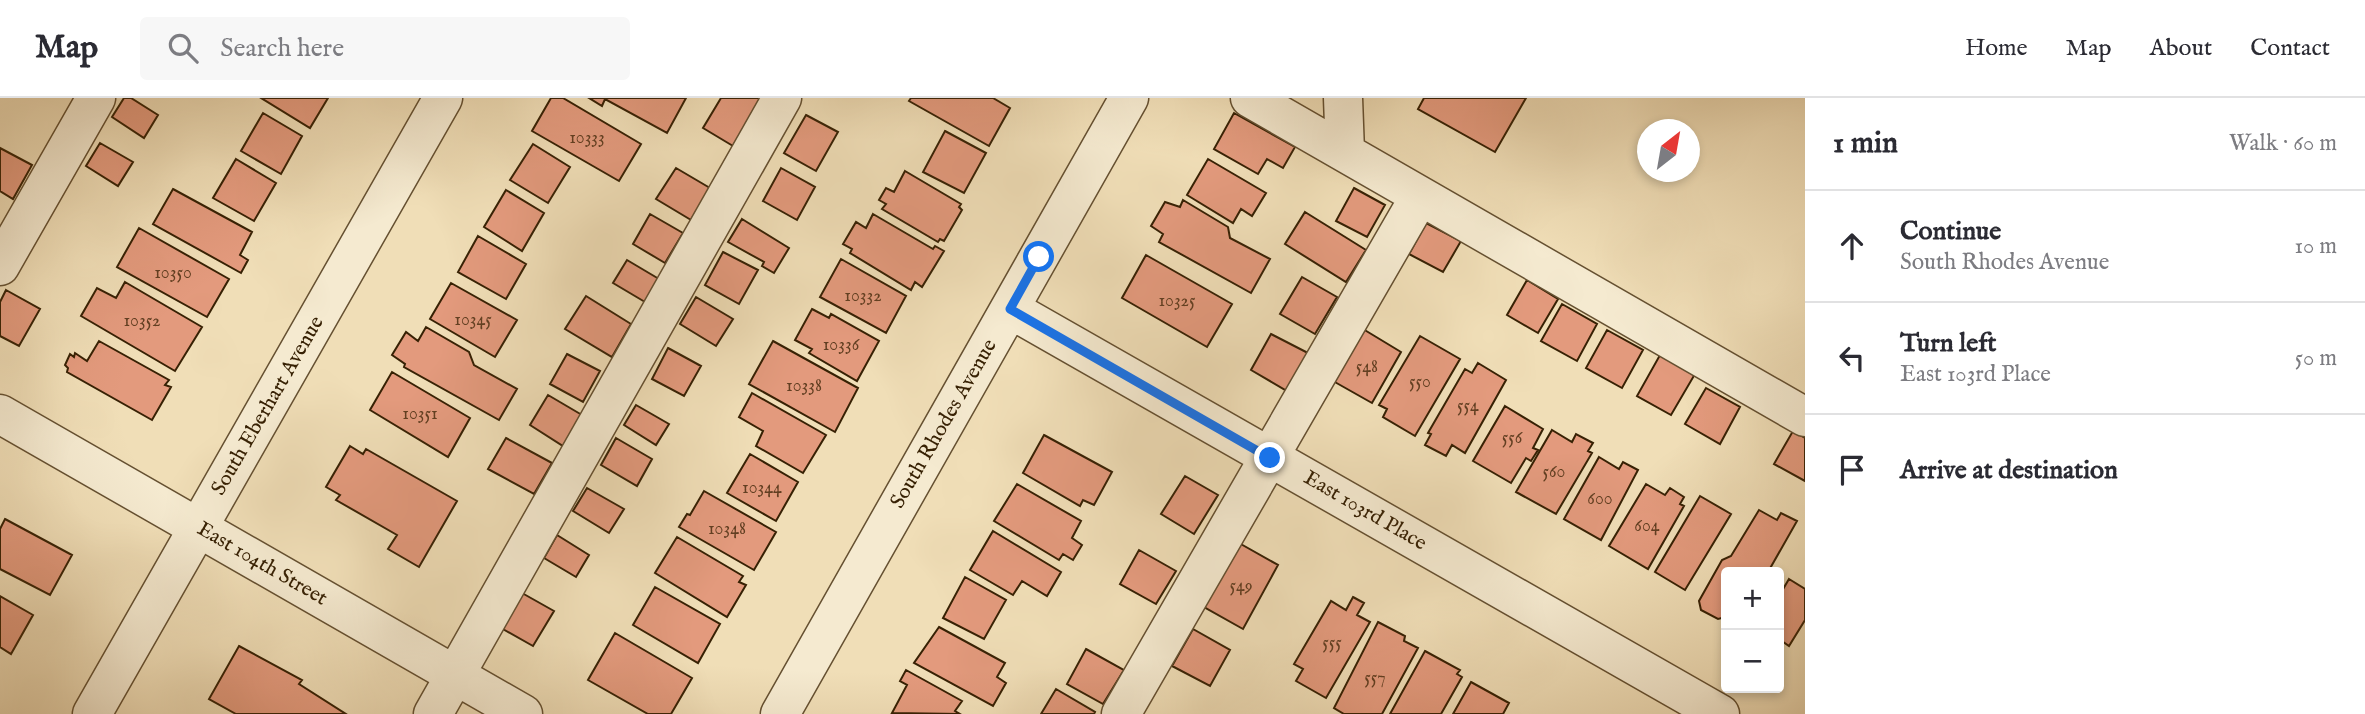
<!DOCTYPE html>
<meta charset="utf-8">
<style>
:root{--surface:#fff;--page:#f7f7f7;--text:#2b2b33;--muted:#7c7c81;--line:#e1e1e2}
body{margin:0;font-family:"IM FELL English",serif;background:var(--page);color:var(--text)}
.controls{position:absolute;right:21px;bottom:21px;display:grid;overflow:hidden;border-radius:7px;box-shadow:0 4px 10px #0003}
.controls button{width:63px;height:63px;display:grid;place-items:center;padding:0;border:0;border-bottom:2px solid var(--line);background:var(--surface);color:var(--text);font:35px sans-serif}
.compass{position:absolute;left:1637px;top:21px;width:63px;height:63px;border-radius:50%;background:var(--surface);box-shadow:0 4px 10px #0003;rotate:31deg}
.stop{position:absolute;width:21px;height:21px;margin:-16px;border:5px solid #1a73e8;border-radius:50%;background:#fff}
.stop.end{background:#1a73e8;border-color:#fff;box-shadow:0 2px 7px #0008}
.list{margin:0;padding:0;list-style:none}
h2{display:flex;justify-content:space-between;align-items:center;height:91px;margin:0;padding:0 28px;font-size:30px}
h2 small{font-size:23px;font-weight:400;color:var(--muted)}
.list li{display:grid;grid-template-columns:46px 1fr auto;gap:21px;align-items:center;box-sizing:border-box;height:112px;padding:0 28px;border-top:2px solid var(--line)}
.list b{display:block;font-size:26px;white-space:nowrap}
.list p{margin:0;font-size:23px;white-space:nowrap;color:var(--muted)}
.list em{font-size:23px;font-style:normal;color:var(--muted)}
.icon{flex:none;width:38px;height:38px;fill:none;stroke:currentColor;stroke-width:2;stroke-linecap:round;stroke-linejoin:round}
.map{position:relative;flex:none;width:1805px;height:616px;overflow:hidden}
header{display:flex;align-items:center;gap:42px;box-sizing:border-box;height:98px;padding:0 35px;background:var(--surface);border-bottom:2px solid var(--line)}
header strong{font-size:33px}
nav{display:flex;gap:38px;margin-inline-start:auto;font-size:24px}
.search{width:490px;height:63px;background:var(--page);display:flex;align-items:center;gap:18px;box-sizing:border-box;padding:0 24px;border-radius:7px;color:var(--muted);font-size:26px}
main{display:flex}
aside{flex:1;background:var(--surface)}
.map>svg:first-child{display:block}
.building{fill:#e39a7d;stroke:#372104;stroke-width:2}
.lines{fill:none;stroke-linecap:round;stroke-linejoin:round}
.minor-casing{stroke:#655031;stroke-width:41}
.minor{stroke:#f5ead0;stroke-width:38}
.route{stroke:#1a73e8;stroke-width:9}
.labels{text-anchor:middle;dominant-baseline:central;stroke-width:6;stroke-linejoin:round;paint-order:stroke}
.number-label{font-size:18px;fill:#623f22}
.street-label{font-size:21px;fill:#372104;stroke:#f5ead0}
</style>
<header>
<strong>Map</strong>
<div class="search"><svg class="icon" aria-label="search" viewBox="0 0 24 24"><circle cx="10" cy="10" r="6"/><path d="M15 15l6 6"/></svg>Search here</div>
<nav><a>Home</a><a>Map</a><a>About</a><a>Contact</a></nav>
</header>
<main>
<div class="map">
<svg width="1805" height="616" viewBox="0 0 1805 616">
<rect width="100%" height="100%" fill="#f0deb7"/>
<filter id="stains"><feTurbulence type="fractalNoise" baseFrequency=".00286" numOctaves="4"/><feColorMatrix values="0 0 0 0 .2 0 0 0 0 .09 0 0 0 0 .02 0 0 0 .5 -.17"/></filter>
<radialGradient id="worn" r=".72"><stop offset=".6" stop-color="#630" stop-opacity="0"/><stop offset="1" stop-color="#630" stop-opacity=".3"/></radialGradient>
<!-- building -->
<path class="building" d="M124,0H131L158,17L144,40L112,19Z
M261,0H328L310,30Z
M551,0H563L641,46L619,83L532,33Z
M589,0H686L667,35L605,1L602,8Z
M721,0H762L733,48L703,30Z
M911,0H993L1010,10L989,48L909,3Z
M1424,0H1526L1495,54L1418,11Z
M263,15L302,38L281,76L241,53Z
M1234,15L1295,49L1283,70L1267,61L1258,76L1214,51Z
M806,17L838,34L816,73L784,55Z
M945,33L986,55L964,95L923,74Z
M100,45L133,64L118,88L86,68Z
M533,46L570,69L548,105L510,82Z
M0,50L32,67L13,101L0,93Z
M236,61L276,85L254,123L213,100Z
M1208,61L1266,95L1252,118L1241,111L1233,125L1187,97Z
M676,70L710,90L691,122L656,101Z
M781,70L815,89L797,122L763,103Z
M905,73L961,106L959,109L962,112L944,143L940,141L938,144L882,111L886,106L879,102L886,90L894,94Z
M1354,90L1385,107L1367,139L1336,123Z
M173,91L252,134L240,157L248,162L241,175L153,126Z
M506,92L544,115L522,153L484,129Z
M1183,102L1228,129L1230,140L1270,161L1251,195L1159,144L1163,136L1151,128L1165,104L1180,109Z
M1305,114L1366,152L1346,184L1285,146Z
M650,116L683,135L665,165L633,146Z
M873,116L933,151L935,148L944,153L922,189L915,184L911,192L850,155L852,151L843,146L856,124L866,130Z
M742,121L789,150L774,175L762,168L764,164L728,144Z
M1426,125L1461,143L1443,174L1409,156Z
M139,130L229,181L207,219L117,169Z
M478,138L526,166L506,201L458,174Z
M723,154L758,172L739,206L705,187Z
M1146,157L1232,206L1207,249L1122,200Z
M841,161L906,198L886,235L820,199Z
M627,162L659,181L645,204L613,185Z
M1302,179L1337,199L1315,236L1280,216Z
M1527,182L1558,201L1538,235L1507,217Z
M125,184L202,229L175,273L81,218L97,190L116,200Z
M451,185L517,222L495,259L430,221Z
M6,192L40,211L19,248L0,238V204Z
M586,198L631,226L612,259L565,231Z
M696,199L733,221L716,248L680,226Z
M1562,206L1597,226L1577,263L1541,243Z
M812,211L829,220L831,216L879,243L857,283L809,255L812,251L795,242Z
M426,229L469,254L474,267L517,291L499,322L404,269L405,266L392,257L406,234L418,243Z
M1363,231L1401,254L1372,305L1333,283Z
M1607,232L1643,252L1622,290L1586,270Z
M1271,236L1308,255L1287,293L1251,272Z
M1420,238L1460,261L1415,338L1383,319L1387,311L1379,307Z
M99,243L169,282L165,287L171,289L152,322L67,274L68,270L65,267L70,256L74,259L75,255L87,263Z
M773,243L858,290L835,334L749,286Z
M668,250L701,268L684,298L652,281Z
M567,256L600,273L583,304L550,286Z
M1660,257L1695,276L1671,317L1637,298Z
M1478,265L1506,282L1465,355L1452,347L1446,358L1425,347L1431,336L1428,335L1465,271L1472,275Z
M392,274L470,320L448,359L370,312Z
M1706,290L1740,309L1720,346L1685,326Z
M752,295L826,337L803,375L756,348L763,333L739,319Z
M548,297L582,317L563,348L530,327Z
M636,307L669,326L656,347L624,327Z
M1505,308L1543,331L1533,350L1538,352L1531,363L1526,360L1511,385L1473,363Z
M1552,332L1572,344L1576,336L1593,345L1588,353L1592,355L1556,416L1516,394Z
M1793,333L1805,340V383L1774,366Z
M1044,337L1112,374L1094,407L1083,402L1080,408L1023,375Z
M506,340L552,365L534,396L488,371Z
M616,340L652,361L637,388L601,367Z
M350,348L363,356L366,351L457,403L419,469L388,451L397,437L336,402L340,397L326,389Z
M750,356L798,384L776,423L727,395Z
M1599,359L1619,371L1623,364L1638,372L1601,442L1564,421Z
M1185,378L1218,397L1194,436L1161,416Z
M1017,386L1081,423L1072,440L1082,447L1073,462L1063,456L1059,462L994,423Z
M1646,386L1665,397L1670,390L1684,399L1680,406L1684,408L1648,471L1609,448Z
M587,390L624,411L609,435L573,413Z
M704,393L776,434L754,472L679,429L687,416L690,417Z
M1700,398L1731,416L1685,492L1655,474Z
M1759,412L1777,422L1781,415L1797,423L1768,474H1726V519L1718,521L1701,512L1699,503L1722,462L1731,458Z
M5,421L72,457L50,497L0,471V431Z
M993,433L1061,474L1047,498L1022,483L1013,497L970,472Z
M557,437L589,457L576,479L544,460Z
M677,439L743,478L739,484L746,487L727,519L655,475Z
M1239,445L1278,467L1243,531L1204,509Z
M1139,452L1176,473L1156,506L1120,486Z
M965,479L1006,502L984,541L943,520Z
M1789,481L1805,491V522L1789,548L1779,541V498Z
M655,489L720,526L698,565L633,527Z
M522,495L554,513L533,548L501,530Z
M0,498L33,517L11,556L0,549Z
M1353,499L1364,505L1357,517L1370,524L1326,600L1296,583L1303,571L1294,566L1331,503L1346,512Z
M1378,524L1405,538L1404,543L1418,550L1382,616H1344L1334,610Z
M939,529L1005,565L997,579L1006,585L993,608L914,565Z
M1193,531L1230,552L1210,588L1172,568Z
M615,535L692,580L671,616H648L588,582Z
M239,548L302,582L299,586L346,616H236L209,601Z
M1086,551L1124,572L1103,606L1067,586Z
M1425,553L1460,572L1457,576L1462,579L1441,616H1390Z
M906,572L962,603L955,613L960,616L892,615L907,587L900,583Z
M1471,584L1509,605L1503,616H1453Z
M1056,591L1095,614L1094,616H1041Z"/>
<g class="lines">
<!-- minor casing -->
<g class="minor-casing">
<path id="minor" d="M1250,0L1805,319
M1343,0L1345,54
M0,168L96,0
M1010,211L1720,616
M0,316L523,616
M92,616L443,0
M433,616L782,0
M780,616L1129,0
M1121,616L1420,98"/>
</g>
<!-- minor -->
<use href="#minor" class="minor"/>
</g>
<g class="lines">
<!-- route -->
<path class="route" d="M1039,159L1010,211L1270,360"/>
</g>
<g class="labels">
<!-- number labels -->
<g class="number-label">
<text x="587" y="40">10333</text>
<text x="173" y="175">10350</text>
<text x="863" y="198">10332</text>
<text x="1177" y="203">10325</text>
<text x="473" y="222">10345</text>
<text x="142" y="223">10352</text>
<text x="841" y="247">10336</text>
<text x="1367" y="269">548</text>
<text x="1420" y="284">550</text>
<text x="804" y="288">10338</text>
<text x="1468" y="308">554</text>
<text x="420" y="316">10351</text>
<text x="1512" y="340">556</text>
<text x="1554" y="374">560</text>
<text x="762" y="390">10344</text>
<text x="1600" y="401">600</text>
<text x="1647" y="428">604</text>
<text x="727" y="431">10348</text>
<text x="1241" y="488">549</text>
<text x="1332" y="545">555</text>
<text x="1375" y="580">557</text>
</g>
<!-- street labels -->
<g class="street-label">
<text transform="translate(268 308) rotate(-60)">South Eberhart Avenue</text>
<text transform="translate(944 326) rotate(-60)">South Rhodes Avenue</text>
<text transform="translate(1365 413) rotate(30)">East 103rd Place</text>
<text transform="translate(262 466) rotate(30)">East 104th Street</text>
</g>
</g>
<rect width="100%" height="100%" filter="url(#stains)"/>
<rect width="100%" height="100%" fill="url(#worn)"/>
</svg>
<div class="controls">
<button>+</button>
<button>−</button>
</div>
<svg class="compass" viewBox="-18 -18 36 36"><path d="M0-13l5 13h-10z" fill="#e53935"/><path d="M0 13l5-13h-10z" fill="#7c7c81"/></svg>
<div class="stop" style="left:1039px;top:159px"></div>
<div class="stop end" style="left:1270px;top:360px"></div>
</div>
<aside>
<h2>1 min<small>Walk · 60 m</small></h2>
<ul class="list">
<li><svg class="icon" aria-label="ahead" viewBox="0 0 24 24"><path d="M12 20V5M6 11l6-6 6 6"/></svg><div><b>Continue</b><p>South Rhodes Avenue</p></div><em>10 m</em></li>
<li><svg class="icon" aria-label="left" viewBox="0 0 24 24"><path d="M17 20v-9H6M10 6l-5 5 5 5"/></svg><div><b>Turn left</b><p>East 103rd Place</p></div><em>50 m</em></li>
<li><svg class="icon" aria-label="arrive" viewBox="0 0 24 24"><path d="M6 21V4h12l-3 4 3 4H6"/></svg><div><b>Arrive at destination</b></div></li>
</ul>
</aside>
</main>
